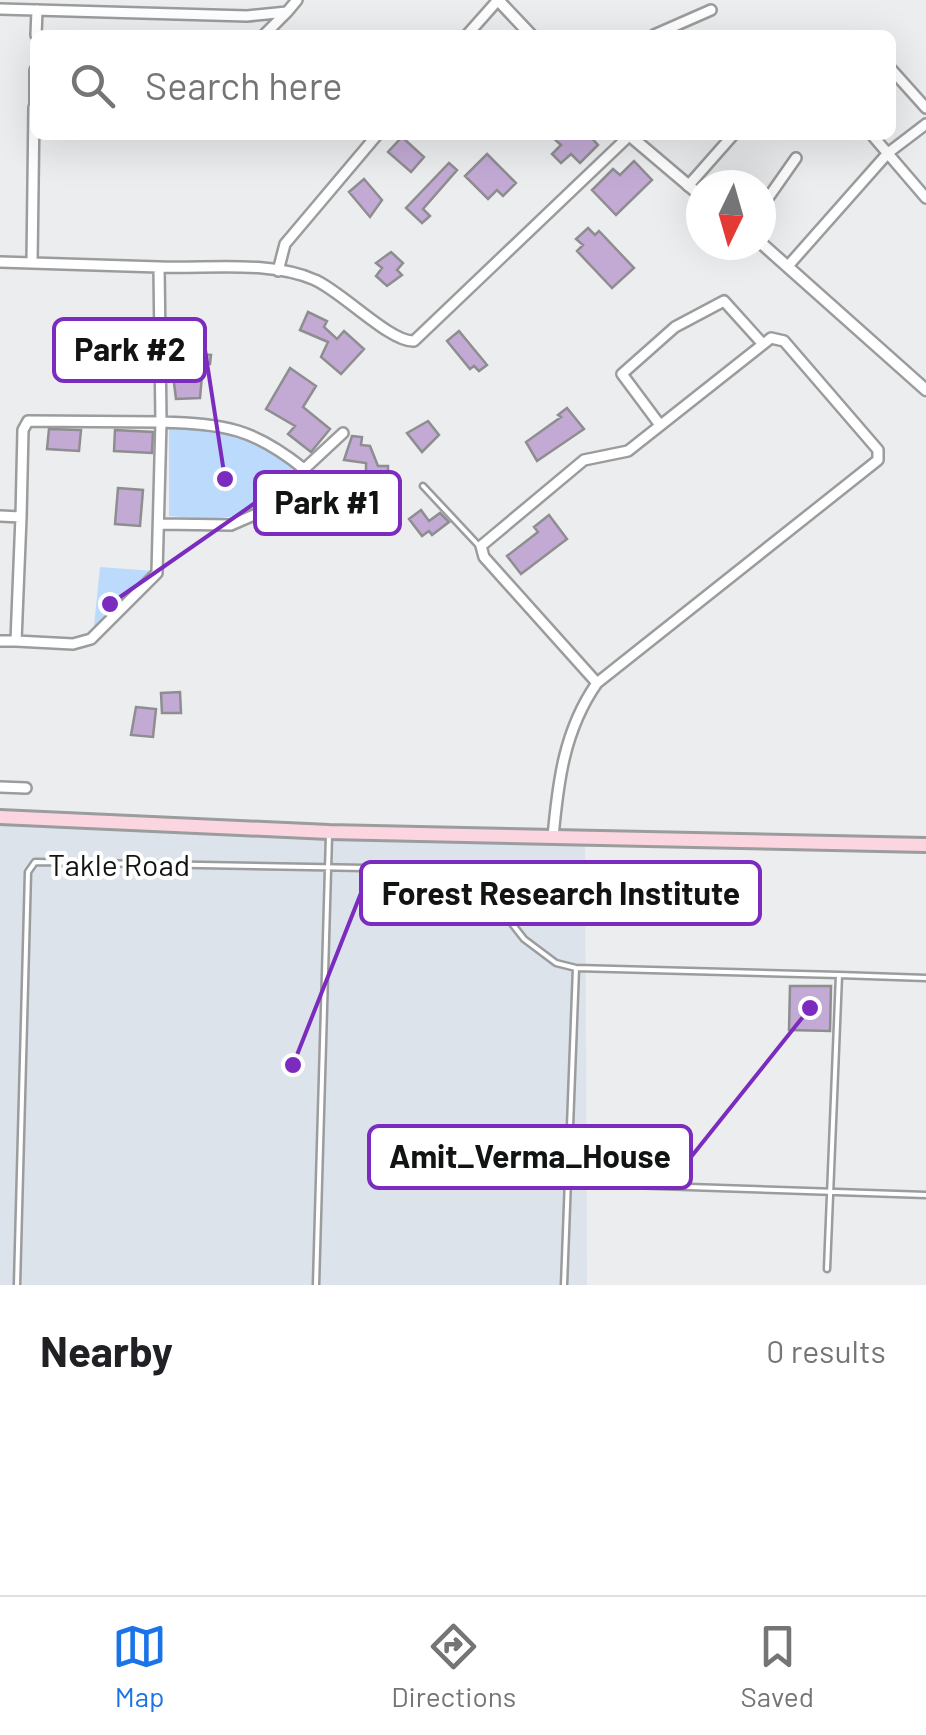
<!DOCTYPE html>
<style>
:root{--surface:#fff;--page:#f6f6f6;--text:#202124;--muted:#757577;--line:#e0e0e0;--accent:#1a73e8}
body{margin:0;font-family:Barlow,sans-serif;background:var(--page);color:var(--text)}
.compass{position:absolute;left:686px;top:170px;width:90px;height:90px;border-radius:50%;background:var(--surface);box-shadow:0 10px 40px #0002;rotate:185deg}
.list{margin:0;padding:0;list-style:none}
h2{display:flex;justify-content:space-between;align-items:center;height:130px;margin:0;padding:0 40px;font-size:42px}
h2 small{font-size:32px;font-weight:400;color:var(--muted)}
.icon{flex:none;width:55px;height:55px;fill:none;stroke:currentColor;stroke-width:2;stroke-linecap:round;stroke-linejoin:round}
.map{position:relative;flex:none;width:926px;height:1285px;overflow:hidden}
.search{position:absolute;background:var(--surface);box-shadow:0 10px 40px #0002;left:30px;right:30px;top:30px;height:110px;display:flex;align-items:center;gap:25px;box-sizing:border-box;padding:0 35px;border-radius:15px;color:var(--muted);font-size:38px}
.sheet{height:310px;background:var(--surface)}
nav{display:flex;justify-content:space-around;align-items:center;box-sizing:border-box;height:140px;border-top:2px solid var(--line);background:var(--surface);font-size:28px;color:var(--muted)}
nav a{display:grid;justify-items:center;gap:5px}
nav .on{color:var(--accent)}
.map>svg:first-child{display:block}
.built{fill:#dce3eb}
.green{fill:#bcdbfc}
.building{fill:#c2aad4;stroke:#8e8d8f;stroke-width:2.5}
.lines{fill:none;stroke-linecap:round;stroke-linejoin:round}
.service-casing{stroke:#9a9c9d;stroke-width:9}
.minor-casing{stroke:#9a9c9d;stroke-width:14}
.tertiary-casing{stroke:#9a9c9d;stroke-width:15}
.secondary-casing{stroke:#9a9c9d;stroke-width:18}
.service{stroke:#fff;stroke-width:4}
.minor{stroke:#fff;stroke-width:9}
.tertiary{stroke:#fff;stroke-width:10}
.secondary{stroke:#fbd6e0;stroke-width:12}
.labels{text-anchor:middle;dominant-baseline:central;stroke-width:8;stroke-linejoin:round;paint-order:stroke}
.street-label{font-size:30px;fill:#121313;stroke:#fff}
.leader{fill:none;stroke:#7b2cbf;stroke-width:4}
.callout-dot{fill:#7b2cbf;stroke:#fff;stroke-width:4}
.callout{fill:#fff;stroke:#7b2cbf;stroke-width:4}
.callout-label{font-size:32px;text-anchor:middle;font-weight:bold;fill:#121313}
</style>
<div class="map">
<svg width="926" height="1285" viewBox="0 0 926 1285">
<rect width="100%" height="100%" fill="#ebedef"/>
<!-- built -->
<path class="built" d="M0,821L585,845L587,1285H0Z"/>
<!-- green -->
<path class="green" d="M169,425C223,426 253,431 296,466C241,520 247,522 169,516Z
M100,567L155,571L93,636Z"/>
<!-- building -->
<path class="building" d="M550,135H589L598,145L580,163L571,154L561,163L552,154L561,145Z
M402,137L424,157L411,172L388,152Z
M487,154L516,183L503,196L497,190L488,199L465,176Z
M634,161L652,180L616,215L592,190L613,169L620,175Z
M449,163L457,170L423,209L430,216L422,223L406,208Z
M364,179L382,200L370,217L349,192Z
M588,228L595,235L599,231L634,268L612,288L577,251L583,245L576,239Z
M391,252L403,263L397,270L402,275L387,286L376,276L382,268L376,263Z
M308,312L327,321L324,327L337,339L344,331L364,349L341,374L321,357L328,342L300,330Z
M459,331L487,365L479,371L474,366L470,369L447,341Z
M195,354L211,355L210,364H203L200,398L176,399L173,375H178L179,367L195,369Z
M290,368L316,386L303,407L330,429L311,452L288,434L295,426L266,409Z
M567,408L584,429L537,461L526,442L561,417L558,415Z
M428,421L439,435L422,452L407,433Z
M49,429L81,430L79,451L47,449Z
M115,430L153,432L152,453L114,451Z
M352,436L362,437L361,445L370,446L378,466H388V476L366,475V463L344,460Z
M118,488L143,490L140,526L115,524Z
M421,510L429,521L440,513L449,522L432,535L429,531L422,536L409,519Z
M549,515L567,539L521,574L507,556L538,532L534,527Z
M180,692L181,713H162L161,693Z
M136,707L156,709L153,737L131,735Z
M790,986H831L830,1031L789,1030Z"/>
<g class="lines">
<!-- service casing -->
<g class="service-casing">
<path id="service" d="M423,486L481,548
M569,1183L926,1195
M827,1269L839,975L926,978
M17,1285L28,872L35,862L365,868L421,874L449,881L496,903L524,939L556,963L576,968L839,975
M316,1285L329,835
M564,1285L576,968"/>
</g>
<!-- minor casing -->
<g class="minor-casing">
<path id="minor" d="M0,9L247,16L287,12L297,0
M36,35L37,10
M264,35L287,12
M467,35L498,0
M654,35L711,10
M891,69L926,108
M35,70V107
M872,135L926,198
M688,186L733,135
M761,208L796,158
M0,262L159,267
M32,263L34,107
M788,266L888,153L926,124
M278,271L285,244L377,135
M771,338L784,341L878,450V460L597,683L484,557L481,546L584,460L628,451Z
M660,425L622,374L675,327L724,301L761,342
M0,516L21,517L23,430L28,421L161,422L159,267C207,269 271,260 315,280C341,291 391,343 414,341L630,135
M21,517L16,641L73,644L91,639L157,573L161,422C225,424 253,428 304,469
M160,524L231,525L256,514L343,433
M0,641H16
M0,787L26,788
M553,837C558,782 564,730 597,683"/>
</g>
<!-- tertiary casing -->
<g class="tertiary-casing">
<path id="tertiary" d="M498,0L531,35
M629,135L701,196
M761,243L926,390"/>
</g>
<!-- secondary casing -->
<g class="secondary-casing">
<path id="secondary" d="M0,817L329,832L926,845"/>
</g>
<!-- service -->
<use href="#service" class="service"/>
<!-- minor -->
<use href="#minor" class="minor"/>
<!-- tertiary -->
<use href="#tertiary" class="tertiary"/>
<!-- secondary -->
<use href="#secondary" class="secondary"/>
</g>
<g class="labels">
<!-- street labels -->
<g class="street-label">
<text x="119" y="864">Takle Road</text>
</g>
</g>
<!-- callouts -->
<path class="leader" d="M225 479L205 350M110 604L255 503M293 1065L361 893M810 1008L691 1157"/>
<g class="callout-dot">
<circle cx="225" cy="479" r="10"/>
<circle cx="110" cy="604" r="10"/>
<circle cx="293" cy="1065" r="10"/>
<circle cx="810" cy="1008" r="10"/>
</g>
<g class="callout">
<rect x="54" y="319" width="151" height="62" rx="10"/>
<rect x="255" y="472" width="145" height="62" rx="10"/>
<rect x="361" y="862" width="399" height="62" rx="10"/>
<rect x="369" y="1126" width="322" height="62" rx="10"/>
</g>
<g class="callout-label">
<text x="130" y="361">Park #2</text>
<text x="327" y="514">Park #1</text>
<text x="561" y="905">Forest Research Institute</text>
<text x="530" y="1168">Amit_Verma_House</text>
</g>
</svg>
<svg class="compass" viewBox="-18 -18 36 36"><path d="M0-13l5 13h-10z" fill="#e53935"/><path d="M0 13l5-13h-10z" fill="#757577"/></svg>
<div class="search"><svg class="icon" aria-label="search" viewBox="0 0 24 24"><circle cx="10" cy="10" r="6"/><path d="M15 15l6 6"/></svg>Search here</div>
</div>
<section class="sheet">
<h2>Nearby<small>0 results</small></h2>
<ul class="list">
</ul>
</section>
<nav>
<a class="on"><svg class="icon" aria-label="map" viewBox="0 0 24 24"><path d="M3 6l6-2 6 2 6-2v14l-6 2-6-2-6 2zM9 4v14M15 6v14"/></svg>Map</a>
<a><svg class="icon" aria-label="directions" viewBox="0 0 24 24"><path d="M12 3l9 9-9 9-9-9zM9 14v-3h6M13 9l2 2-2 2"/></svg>Directions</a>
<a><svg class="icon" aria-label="saved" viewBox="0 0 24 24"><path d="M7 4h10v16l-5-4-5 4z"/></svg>Saved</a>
</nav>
